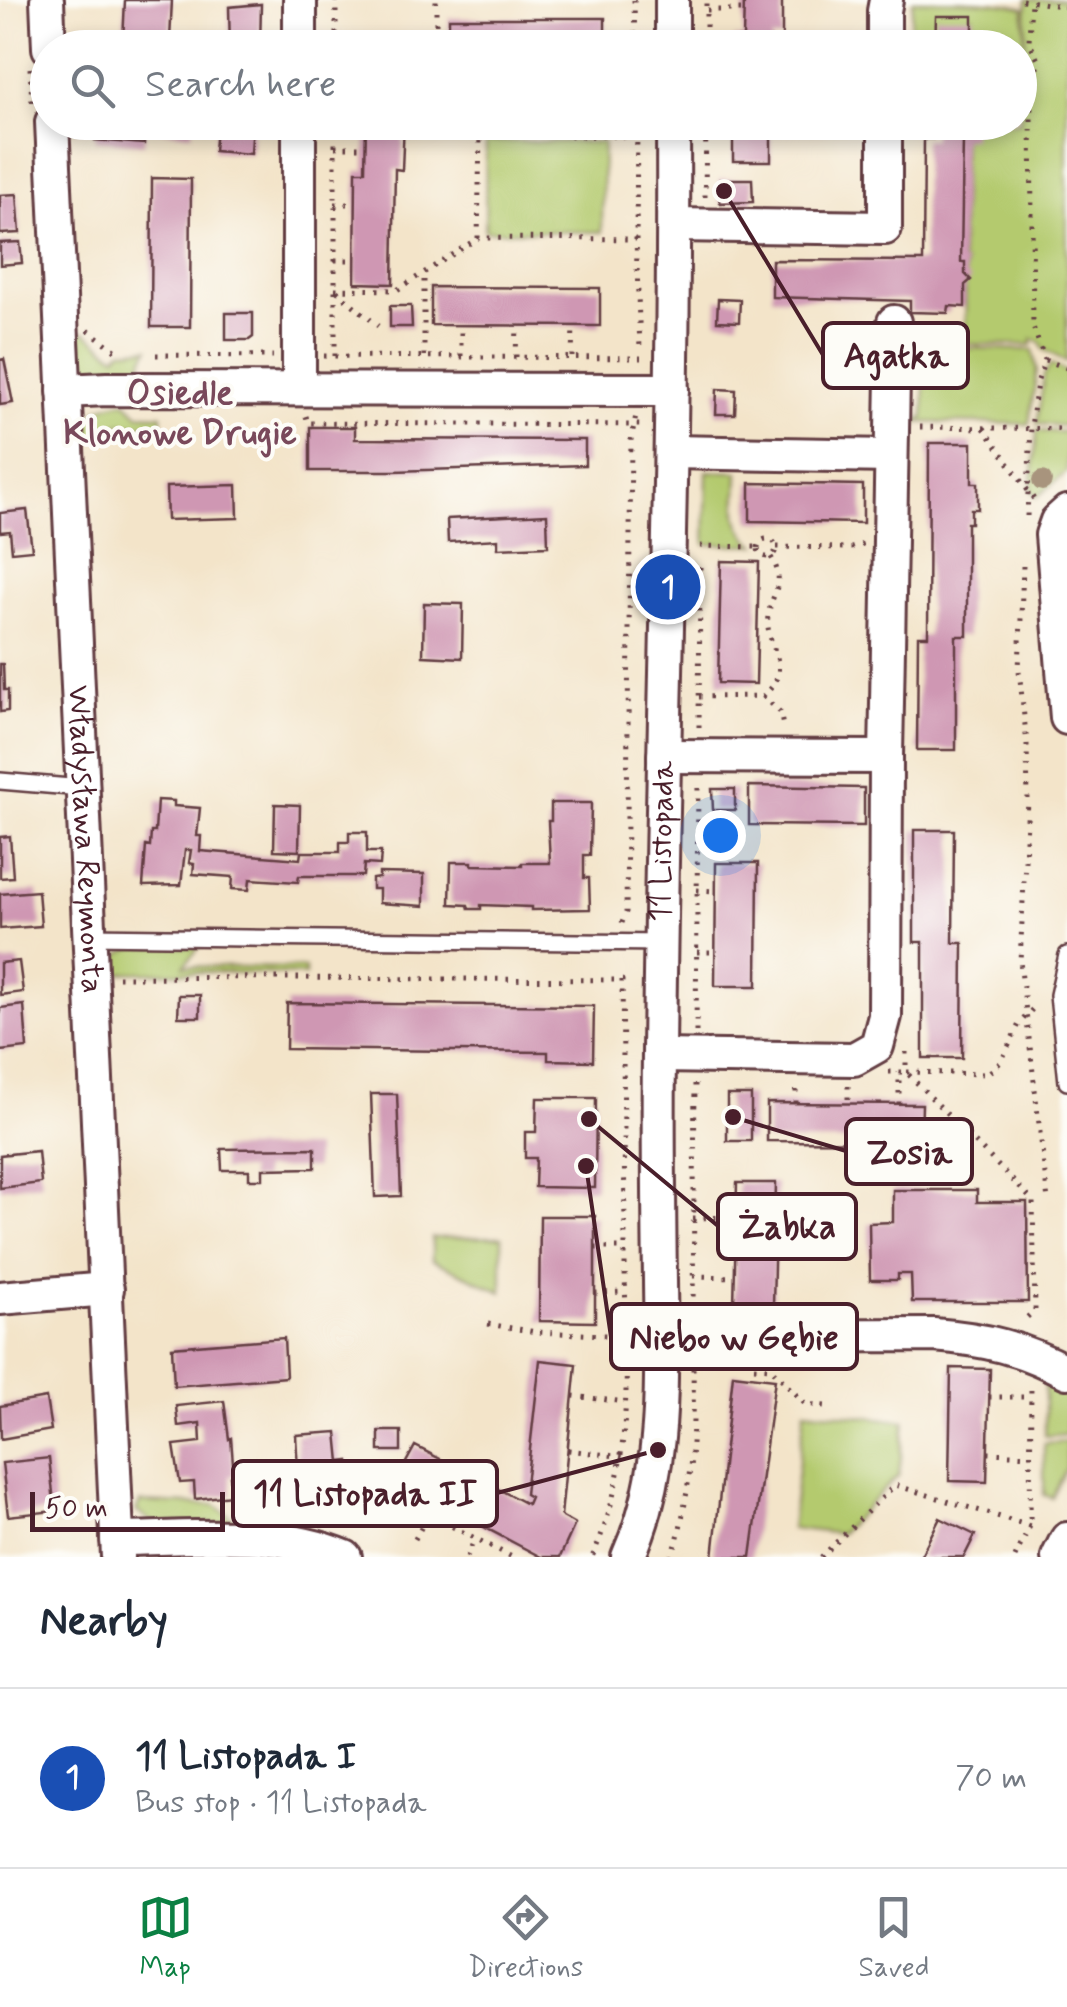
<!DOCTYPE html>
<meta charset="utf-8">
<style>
:root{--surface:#fff;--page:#f6f6f7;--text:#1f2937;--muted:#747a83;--line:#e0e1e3;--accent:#0b8043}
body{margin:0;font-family:Mynerve,sans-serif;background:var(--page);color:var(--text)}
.scale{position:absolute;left:30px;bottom:25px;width:195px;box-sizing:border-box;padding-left:10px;border:5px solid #4a1f2b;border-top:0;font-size:28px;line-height:35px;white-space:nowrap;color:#4a1f2b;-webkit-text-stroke:8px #fdfcf7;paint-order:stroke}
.you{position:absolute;left:720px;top:835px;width:35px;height:35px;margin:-25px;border:8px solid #fff;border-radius:50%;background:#1a73e8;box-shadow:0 0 0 15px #1a73e833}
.badge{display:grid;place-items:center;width:65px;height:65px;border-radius:50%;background:var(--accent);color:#fff;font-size:32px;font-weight:700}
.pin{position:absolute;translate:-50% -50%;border:5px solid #fff;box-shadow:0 2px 10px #0006}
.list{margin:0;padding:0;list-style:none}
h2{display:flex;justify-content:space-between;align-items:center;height:130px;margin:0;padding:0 40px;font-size:42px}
h2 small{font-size:32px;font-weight:400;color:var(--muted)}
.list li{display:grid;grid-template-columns:65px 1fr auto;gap:30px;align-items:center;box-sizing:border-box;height:180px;padding:0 40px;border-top:2px solid var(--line)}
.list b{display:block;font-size:38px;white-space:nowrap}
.list p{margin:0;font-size:32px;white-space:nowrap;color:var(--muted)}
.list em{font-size:32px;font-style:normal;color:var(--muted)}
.icon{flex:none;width:55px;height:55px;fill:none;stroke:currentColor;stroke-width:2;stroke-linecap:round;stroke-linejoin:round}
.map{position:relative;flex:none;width:1067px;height:1557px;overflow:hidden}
.search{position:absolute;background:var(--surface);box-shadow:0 5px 15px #0003;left:30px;right:30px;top:30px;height:110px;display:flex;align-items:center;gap:25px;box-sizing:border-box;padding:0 35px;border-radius:55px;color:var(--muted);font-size:38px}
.sheet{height:310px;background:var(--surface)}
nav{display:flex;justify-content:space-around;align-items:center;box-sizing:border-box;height:140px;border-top:2px solid var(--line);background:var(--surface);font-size:28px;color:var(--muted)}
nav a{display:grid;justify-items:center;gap:5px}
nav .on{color:var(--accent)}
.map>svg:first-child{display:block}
.green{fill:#b4ca6e;stroke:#7f744c;stroke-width:2.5}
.building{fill:#cf97b3}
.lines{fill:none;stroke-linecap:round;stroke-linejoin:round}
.service-casing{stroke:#633d43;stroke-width:20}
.minor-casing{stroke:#633d43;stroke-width:38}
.path{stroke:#633d43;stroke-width:5;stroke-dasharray:2.5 8;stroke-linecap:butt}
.service{stroke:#fff;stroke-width:15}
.minor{stroke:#fff;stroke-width:32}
.tree{fill:#a8947d}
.labels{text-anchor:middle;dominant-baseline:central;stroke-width:8;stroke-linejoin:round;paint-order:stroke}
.street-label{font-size:32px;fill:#4a1f2b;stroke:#fdfcf7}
.neighbourhood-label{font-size:35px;font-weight:bold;fill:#79495b;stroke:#fdfcf7}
.leader{fill:none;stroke:#4a1f2b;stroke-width:4}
.callout-dot{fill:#4a1f2b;stroke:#fdfcf7;stroke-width:4}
.callout{fill:#fdfcf7;stroke:#4a1f2b;stroke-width:4}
.callout-label{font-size:35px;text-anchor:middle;font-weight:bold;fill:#4a1f2b}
</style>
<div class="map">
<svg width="1067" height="1557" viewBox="0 0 1067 1557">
<rect width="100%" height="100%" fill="#fdfcf7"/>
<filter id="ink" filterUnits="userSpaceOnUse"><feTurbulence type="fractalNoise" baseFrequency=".01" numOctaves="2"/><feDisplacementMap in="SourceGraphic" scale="20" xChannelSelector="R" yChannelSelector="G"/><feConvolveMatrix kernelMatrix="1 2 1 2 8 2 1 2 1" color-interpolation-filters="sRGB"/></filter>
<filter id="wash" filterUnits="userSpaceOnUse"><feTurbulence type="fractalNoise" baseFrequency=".0048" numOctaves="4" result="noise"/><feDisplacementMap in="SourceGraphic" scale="40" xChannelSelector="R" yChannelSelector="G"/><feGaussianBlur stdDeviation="2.25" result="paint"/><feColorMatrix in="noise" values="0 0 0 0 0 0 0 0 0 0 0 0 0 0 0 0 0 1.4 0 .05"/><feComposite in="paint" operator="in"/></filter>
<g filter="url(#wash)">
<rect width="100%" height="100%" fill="#f3e4c9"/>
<!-- green -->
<path class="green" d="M913,0C941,0 1002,0 1024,8L1025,48L1027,0H1067V362L1043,349L1040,342L1032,339V345L966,344L965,262H961L963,138L972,123L1020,122V48L973,47L972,16L935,43H909Z
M486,141L603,142L602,232L485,231Z
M85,332L116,356L122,350L149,348L135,376C98,376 79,376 77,333Z
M966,348L1033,350L1037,370L1029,424L906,422L910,419L924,418L925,364H965Z
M1051,364L1067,372V426L1037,424L1044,375Z
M125,401L139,414L162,415V426L119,424L91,439L82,441C85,412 99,405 125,401Z
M1037,431L1067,432V472L1037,497L1031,490Z
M707,471L738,472C738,504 729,523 756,545L705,544Z
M200,946L184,966L305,968V975L207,972L108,973L121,953L134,947Z
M502,1237V1292L432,1260V1238Z
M1045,1381L1067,1390V1434L1045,1436Z
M805,1410L905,1421L899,1475L840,1534L791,1528Z
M1067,1441V1467L1052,1498L1044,1495V1443Z
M140,1502L215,1505L240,1524H155L136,1511Z"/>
<g id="blocks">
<!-- building -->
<path class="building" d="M125,0H172L170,40L123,41Z
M744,0H782V38H772V48H734V38H743Z
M261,4L260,48H230L229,7Z
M936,16H973V48H935Z
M449,18H605V48H449Z
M97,122H146L144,144L95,140Z
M156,122H193L192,134L155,130Z
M225,122H253L251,154L214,151L216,128L224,129Z
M366,122H404L402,170L395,169L393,284L355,283L356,171H365Z
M733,122H771V161H733Z
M934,122H972V138H963L961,262H965V274L971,280L965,285V307L949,306L948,313L910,312V301L772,297V260L923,261L924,139H933Z
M152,178L191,179L190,327H151Z
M720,179H752L753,202L720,203Z
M17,194L20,233L0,234V195Z
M20,242L22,263L0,265V243Z
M431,287L600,288V326L431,325Z
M718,299L740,300L739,322L717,321Z
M390,306H411L412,327H390Z
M226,313H253V337L249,340H226Z
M4,359L13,403L0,405V360Z
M717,389L736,390L735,414H716Z
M310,427H355V439L585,440V465L394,471H310Z
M929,443H972V483H978V509H971V523H967V636H956V750H917L918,636H928Z
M750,483L863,485V523L750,521Z
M237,485L238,518L167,520L166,487Z
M27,510L32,550L12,552L10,531L0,532V513Z
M547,514L548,546L498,548V539L448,542L447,519Z
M721,561L759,562L756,684L718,683Z
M424,603L463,604L462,658L423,656Z
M0,664H3L4,690H8V711L0,712Z
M749,786L864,788V826L749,825Z
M712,789H735V810H713Z
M157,800L174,801V806L200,808L197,836H201L200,851L300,859L301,852H340V842H349V832H367V852H381L380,865L364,864L363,876H299L298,882L250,879L249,890L232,889L233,877L193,874L194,864L189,863L191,850H185L181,885L143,886L146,846L150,847L151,832H155Z
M551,803H591L590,855H584V878H589L590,909L531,910V907L481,905V909H469L468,905L450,904L451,862H472V865L522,866V863H550L548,821H551Z
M275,804L300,805L299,851L274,850Z
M914,830H954L953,943H963L962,1058H923V942H914Z
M10,836L13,877L0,878V837Z
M716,863H758L757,986H715Z
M379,873L424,874V906L379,903V889H372V879L379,878Z
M38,891L41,926L0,929V894Z
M19,961L23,992L0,995V963Z
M179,995H200V1017H178Z
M287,1003L594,1006L593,1061L548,1060V1052L286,1049Z
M24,1005L27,1048L0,1051V1008Z
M371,1094H397L401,1196L375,1197Z
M727,1095H751V1141H727Z
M537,1098H596L595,1188L535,1187L536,1158H525V1132H536Z
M767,1103L922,1104L921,1142L767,1141Z
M315,1148V1168L263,1169V1179H249V1170H222L221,1149Z
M38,1151L41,1183L0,1188V1155Z
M737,1183H776L773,1306L734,1305Z
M893,1190H977V1202H1027L1028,1302H912L911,1274H898V1280H870L869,1223L893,1222Z
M540,1216H595V1322L539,1321Z
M284,1338L286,1377L174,1386L172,1347Z
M540,1360L576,1364L561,1516L575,1524L560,1557H541L396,1481L415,1446L527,1504L530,1497L525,1494Z
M951,1368L990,1369L987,1482L949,1481Z
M733,1374L775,1379L751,1557H713Z
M46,1398L51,1430L1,1439L0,1406Z
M224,1401L229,1439L231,1438L234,1476H230L232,1495L195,1499L194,1482L180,1483L174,1445L201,1442L200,1423L178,1426L176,1406Z
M379,1431H401V1451H379Z
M337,1432L340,1462L349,1461L352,1484L299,1488L296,1435Z
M49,1458L55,1511L8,1516L2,1463Z
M940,1518L975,1535L964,1557H920Z"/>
</g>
</g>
<g filter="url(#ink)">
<use href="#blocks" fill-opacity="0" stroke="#633d43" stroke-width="2.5"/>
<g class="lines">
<!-- service casing -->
<g class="service-casing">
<path id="service" d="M0,781L82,788
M88,936L661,943
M1067,955L1058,995L1067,1082"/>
</g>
<!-- minor casing -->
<g class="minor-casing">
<g id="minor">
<path d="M47,0L49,48"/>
<path d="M672,0V48"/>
<path d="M300,48V0"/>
<path d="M884,48V11L886,0"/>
<path id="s1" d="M52,122L118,1557"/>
<path d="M674,225L885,228V122"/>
<path d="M299,389V122"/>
<path d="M64,391L107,389L672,390"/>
<path d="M671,452L891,456"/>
<path d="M1067,512L1057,521L1052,535L1067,718"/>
<path d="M664,756L886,757"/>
<path d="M659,1056L854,1059L877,1046L885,1016L886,757L894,322"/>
<path d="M0,1298L107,1289"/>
<path d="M662,1336L934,1335C985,1339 1022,1348 1067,1372"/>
<path d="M117,1539C192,1539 274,1527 345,1557"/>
<path id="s2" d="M628,1557C668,1468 661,1376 660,1281C659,1206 658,1130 659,1054C662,744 675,433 673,122"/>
<path d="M1058,1557L1067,1539"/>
</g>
</g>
<!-- path -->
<path class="path" d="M336,0V47
M634,0L635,48
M1022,0L1067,7
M707,10H744
M336,44L436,45V48
M436,45V0
M706,48V0
M30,68L32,102
M471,122L480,134L637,137
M637,122L636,239L640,349
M706,133L733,134
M335,147H365
M705,197L706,122
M335,204H356
M478,238L480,134
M335,260H355
M335,289L397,290L478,238L636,239
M337,291L378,326
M88,330L118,352
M156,355L273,356
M324,356L641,358
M335,356V122
M424,356V274
M461,356V325
M516,357L517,325
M572,357L573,326
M1045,360L1067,368
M306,416L308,423L645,425
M920,427L1067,429
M984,428L1038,505
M1027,516L1031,427L1037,383L1045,360L1033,327L1031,116L1038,60L1029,41L1031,0
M758 548a9 9 0 1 1 18 0a9 9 0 1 1-18 0Z
M700,546L757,547
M777,547L851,548L863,544
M1023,566L1019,670L1027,744L1028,800L1020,961L1048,1201
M763,696L780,712L783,726
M699,697L763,696C797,667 764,647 768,616C772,591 787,583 771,557
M699,727L700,563
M697,890L716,891
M622,923L626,912L631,440L636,415
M697,952H716
M118,977L622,980C623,1075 625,1169 625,1264C626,1363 635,1465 592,1557
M696,1032L698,783
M906,1052V1072L987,1074L1001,1062L1019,1024L1037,1004
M889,1072H906L1033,1201L1035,1310L1023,1321
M848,1086V1103
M796,1103V1086
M899,1104V1072
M693,1218L736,1217
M595,1248H625
M693,1276L734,1277
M595,1293L625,1292
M693,1307L695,1083
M488,1324L536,1332L626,1336
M754,1367L771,1368L805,1404L825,1406
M573,1396L625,1402
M989,1397H1031
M568,1450L623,1457
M988,1453L1030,1455
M396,1498L512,1557
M415,1539L428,1515
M467,1557L475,1538
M671,1557C677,1545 679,1532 682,1519C693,1465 694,1422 693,1368
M821,1557L895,1485L1030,1526
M1015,1557L1030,1526L1031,1384"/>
<!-- service -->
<use href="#service" class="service"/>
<!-- minor -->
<use href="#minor" class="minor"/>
</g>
<!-- trees -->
<circle class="tree" cx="1042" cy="481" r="10"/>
</g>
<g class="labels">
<!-- street labels -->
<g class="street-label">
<text stroke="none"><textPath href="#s1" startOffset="718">Władysława Reymonta</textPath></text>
<text stroke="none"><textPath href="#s2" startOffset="720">11 Listopada</textPath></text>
</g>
<!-- neighbourhood labels -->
<g class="neighbourhood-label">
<text x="180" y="394">Osiedle<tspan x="180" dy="40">Klonowe Drugie</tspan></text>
</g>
</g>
<!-- callouts -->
<path class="leader" d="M724 191L823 355M733 1117L846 1151M589 1119L718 1226M586 1166L611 1337M658 1450L497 1493"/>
<g class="callout-dot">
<circle cx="724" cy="191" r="10"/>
<circle cx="733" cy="1117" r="10"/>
<circle cx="589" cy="1119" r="10"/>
<circle cx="586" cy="1166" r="10"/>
<circle cx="658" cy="1450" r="10"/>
</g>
<g class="callout">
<rect x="823" y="323" width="145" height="65" rx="10"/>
<rect x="846" y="1119" width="126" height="65" rx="10"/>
<rect x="718" y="1194" width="138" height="65" rx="10"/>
<rect x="611" y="1304" width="246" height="65" rx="10"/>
<rect x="233" y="1461" width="264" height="65" rx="10"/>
</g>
<g class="callout-label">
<text x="896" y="367">Agatka</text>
<text x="909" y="1164">Zosia</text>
<text x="787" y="1238">Żabka</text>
<text x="734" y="1349">Niebo w Gębie</text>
<text x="365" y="1505">11 Listopada II</text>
</g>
</svg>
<div class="scale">50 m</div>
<div class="you"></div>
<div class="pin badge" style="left:668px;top:587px;background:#1a4fb4">1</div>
<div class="search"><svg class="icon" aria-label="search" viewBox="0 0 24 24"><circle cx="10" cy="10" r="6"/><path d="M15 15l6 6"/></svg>Search here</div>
</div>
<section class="sheet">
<h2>Nearby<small></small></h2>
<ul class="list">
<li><span class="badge" style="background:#1a4fb4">1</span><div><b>11 Listopada I</b><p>Bus stop · 11 Listopada</p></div><em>70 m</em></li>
</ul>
</section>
<nav>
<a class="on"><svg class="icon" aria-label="map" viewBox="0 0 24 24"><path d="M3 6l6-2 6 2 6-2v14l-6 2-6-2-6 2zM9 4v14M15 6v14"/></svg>Map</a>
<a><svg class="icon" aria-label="directions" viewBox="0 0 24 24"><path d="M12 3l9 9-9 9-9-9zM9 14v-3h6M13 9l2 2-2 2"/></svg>Directions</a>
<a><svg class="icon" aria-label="saved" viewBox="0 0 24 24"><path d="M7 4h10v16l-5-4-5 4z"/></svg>Saved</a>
</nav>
